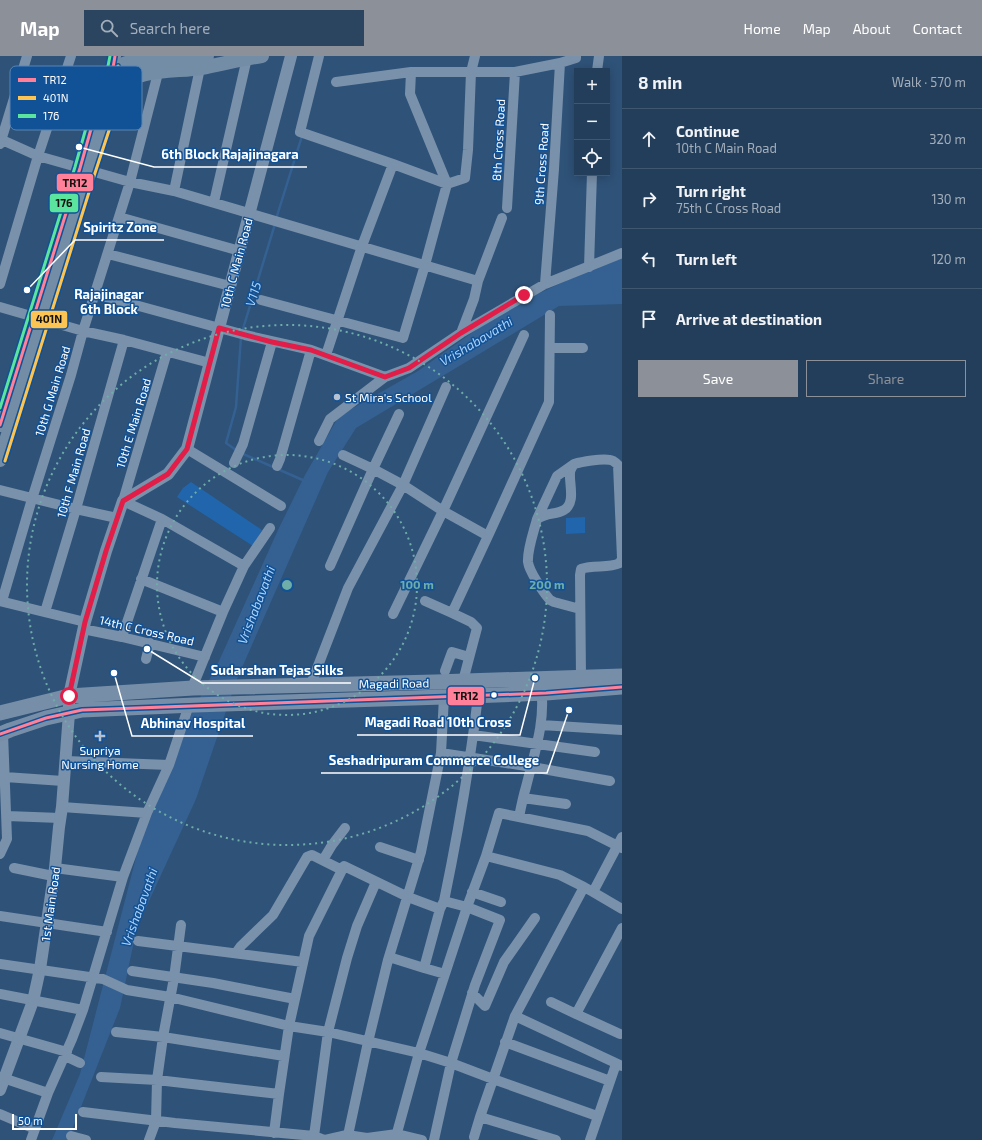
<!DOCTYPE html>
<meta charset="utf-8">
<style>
:root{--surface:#233e5a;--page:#2b4560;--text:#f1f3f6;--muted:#a3aebb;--line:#405770;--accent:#8c9099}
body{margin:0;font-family:"Exo 2",sans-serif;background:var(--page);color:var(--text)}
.controls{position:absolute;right:12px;top:12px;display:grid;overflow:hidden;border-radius:0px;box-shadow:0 2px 10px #0003}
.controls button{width:36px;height:36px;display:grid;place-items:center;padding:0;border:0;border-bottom:1px solid var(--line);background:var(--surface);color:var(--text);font:20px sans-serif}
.scale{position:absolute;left:12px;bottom:10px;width:65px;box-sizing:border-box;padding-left:4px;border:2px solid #fff;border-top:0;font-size:11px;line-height:14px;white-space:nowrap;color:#fff;-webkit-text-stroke:3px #115196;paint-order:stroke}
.stop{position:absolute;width:12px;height:12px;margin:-9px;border:3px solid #e11d48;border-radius:50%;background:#fff}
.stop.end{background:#e11d48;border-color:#fff;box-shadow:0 1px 4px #0008}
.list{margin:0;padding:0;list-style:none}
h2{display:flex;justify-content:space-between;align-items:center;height:52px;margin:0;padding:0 16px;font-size:17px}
h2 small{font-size:13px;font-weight:400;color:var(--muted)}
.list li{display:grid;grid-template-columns:26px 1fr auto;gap:12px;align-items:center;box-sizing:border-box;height:60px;padding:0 16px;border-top:1px solid var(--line)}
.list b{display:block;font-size:15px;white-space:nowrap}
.list p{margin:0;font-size:13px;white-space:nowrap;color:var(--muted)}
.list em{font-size:13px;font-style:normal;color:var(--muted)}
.actions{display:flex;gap:8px;padding:12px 16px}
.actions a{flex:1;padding:9px 0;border:1px solid var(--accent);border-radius:0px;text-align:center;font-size:14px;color:var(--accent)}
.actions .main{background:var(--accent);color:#fff}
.icon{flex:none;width:22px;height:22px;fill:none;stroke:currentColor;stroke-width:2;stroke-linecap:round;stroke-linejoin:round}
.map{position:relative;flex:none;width:622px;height:1084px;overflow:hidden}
header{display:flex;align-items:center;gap:24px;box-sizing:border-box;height:56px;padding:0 20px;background:var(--accent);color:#fff}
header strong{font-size:19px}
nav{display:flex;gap:22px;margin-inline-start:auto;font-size:14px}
.search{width:280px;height:36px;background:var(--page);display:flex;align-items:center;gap:10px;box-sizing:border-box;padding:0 14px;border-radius:0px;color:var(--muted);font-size:15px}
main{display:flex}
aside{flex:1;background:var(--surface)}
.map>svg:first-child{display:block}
.green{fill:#2166ac}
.water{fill:#346192}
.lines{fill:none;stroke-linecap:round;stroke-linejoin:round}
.stream{stroke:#346192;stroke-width:2.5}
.minor{stroke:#7991ab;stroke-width:10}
.tertiary{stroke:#7991ab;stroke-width:12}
.secondary{stroke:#748da7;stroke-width:14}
.primary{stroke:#778ea8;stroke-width:15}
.bus-1-casing{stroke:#115196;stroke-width:6}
.bus-2-casing{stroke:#115196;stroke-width:6}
.bus-3-casing{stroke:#115196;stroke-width:6}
.bus-1{stroke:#ff8098;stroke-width:3}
.bus-2{stroke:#fcc553;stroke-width:3}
.bus-3{stroke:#5ae49d;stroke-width:3}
.route{stroke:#e11d48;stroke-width:5}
.ring{fill:none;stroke:#6fada8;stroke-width:2;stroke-dasharray:2 4}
.poi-dot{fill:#b6c2d0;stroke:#115196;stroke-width:1.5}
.bus-dot{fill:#fff;stroke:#115196;stroke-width:1.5}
.labels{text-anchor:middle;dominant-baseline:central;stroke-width:3;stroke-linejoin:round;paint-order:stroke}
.street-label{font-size:12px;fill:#fff;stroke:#115196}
.poi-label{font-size:12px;fill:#fff;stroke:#115196;text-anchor:start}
.neighbourhood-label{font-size:13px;font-weight:bold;fill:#fff;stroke:#115196}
.water-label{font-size:13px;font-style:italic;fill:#add4fa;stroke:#115196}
.key{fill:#115196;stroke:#5885b6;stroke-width:1}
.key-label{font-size:11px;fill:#fff}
.centre{fill:#6fada8;stroke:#115196;stroke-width:2}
.ring-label{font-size:12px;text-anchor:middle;font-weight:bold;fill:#6fada8;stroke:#115196;stroke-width:3;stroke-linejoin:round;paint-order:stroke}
.leader{fill:none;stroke:#fff;stroke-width:1.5}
.callout-dot{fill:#fff;stroke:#115196;stroke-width:1.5}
.callout-label{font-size:13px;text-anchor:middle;font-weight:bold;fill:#fff;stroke:#115196;stroke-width:3;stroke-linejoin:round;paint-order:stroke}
.line-badge{stroke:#115196;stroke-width:1.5}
.pale-badge-label{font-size:11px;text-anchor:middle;font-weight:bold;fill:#111}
</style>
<header>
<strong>Map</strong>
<div class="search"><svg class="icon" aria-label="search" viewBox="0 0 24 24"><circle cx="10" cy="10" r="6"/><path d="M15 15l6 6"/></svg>Search here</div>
<nav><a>Home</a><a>Map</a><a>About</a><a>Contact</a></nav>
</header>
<main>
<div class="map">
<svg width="622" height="1084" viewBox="0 0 622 1084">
<rect width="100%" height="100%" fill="#2f5278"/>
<!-- green -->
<path class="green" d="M191,426L262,474L253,490L177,441L183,432Z
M585,461V477L566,478V462Z"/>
<!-- water -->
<path class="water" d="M622,200V248L559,250L356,372L328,416L237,623L196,743L137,871L120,952L68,1084H52L80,1018L138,794L191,659L219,605L278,474L305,419L339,360L418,315L504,254L610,204Z"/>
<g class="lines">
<!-- stream -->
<path class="stream" d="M276,163L302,80
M242,276L275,168
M236,394L226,387L236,351L241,281
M241,397L305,425"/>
<!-- minor -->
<path class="minor" d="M319,0L300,76L393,108L362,190L326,299
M597,15L599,0
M336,26L411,16
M0,83L38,100L130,126L174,135L478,225L474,243L461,277L409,312L385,321
M0,88L27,0
M393,108L447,128L465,122L468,94L471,16L475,0
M174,135L200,12
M214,146L247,2
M507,152L515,16
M119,161L240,195
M108,198L230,230
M589,211L592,117
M478,225L502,162
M0,228L38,100L71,0
M545,228L554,113L560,7L576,2V0
M95,238L245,279L311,294L385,321L330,363L319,385
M261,244L403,282L425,209L447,128L410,38L411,16H515L560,7
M0,251L83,275L124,284L210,307
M461,277L545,228L622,197
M550,292H583
M167,296L123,445L162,463L244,510
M187,393L281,450
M343,399L373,413L403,429L443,455L488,480L452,557L471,566L477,572L463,625
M234,407L243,388L272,286
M277,410L280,403L311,294
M0,434L76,453L117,462
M537,463L557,420L574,408
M488,480L549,346L550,259
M330,510L373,413L399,358
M141,523L223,556
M0,545L85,566
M2,545L32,443L71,319L83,275L130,126L158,17
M425,545L452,557
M580,553L554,546L550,544C543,536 529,515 528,506C527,494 534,475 537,463C547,456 556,459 564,454C576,447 569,428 570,417C570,414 572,411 574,408C581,406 602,402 610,404C613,404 616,407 618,409L622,502L620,507C608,513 594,508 581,513L580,519L581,621
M45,556L76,453L124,284
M393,558L443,455L524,279
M83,573L122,581L205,601
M122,581L162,463
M146,603L150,587
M445,615L452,596L469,601
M311,628L348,532L403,429L446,331
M192,632L223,556L244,510L270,472
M541,669L622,674
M473,679L595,696
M441,697L532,711L610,725
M66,705L169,709
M5,721L63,725
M523,742L566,748
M62,751L147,757
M7,760L60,762
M519,761L588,775L622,792
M380,791L419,804
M0,798L7,783L3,677
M486,800L499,757L519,761C521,751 523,741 526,731C534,698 546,666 541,631
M323,804L332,789L345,772
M14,812L53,820
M55,812L123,821
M472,836L501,846
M593,836L622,853
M440,853L424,912L445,918
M0,860L107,876
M138,885L303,906
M236,897L241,890L273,859L307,801L312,799L342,814
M389,901L424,912
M0,908L103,923L127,934L170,941L289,970L328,976L419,997L451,1007L493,1023L597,1060
M132,915L213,927L295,943
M472,937L485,950L504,906L535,862
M0,938L83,954
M551,946L576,958
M515,960L622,1010
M116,976L163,981L284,1000
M0,977L67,996
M620,978L576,958L622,872
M505,986L610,1025
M65,1000L80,1007
M0,1021L48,1037
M101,1021L157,1024L279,1038L289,970L309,880L344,810L408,841L440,853L444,845C458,777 470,709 478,640
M83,1056L175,1067L314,1080L324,1084
M0,1058L35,1073
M274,1077L279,1038
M71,1080L86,1084
M314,1080L328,976L347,902L357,870L376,826
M474,1081L480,1061
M31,1084L48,1037L72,983L83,954L123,821L147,757L169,709L189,649
M149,1084L156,1065L157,1024L163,981L174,922L181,869
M325,1084L347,1079L367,1082L397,1078L422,1084
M347,1084L368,986L388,904L421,796L441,697L444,641
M395,1084L419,997L467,851L486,800L560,819L584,831
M434,1084L451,1007L475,929L500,864L467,851L444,845
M556,1084L480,1061L515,960L584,831L593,836L622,781
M590,1084L616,1008"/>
<!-- tertiary -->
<path class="tertiary" d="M115,0L113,12L121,29
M0,1034L33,945L40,913L55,812L59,771L62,751L69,657V640L85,566L106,495L123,445L168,418L187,393L291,0"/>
<!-- secondary -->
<path class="secondary" d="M0,369L80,112L104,27L113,12L126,7L207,0
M0,404L90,115L118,32C136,12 177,16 201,12C222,8 241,3 262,0"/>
<!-- primary -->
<path class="primary" d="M0,657L69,640L193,632L435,626L622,620
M0,678L10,674L46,662L82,654L194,649L444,641L546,637L622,631"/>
<!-- bus-1 casing -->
<g class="bus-1-casing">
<path id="bus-1" d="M0,369L80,112L104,27L113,12L115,0
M0,678L46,662L82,654L546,637L622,631"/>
</g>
<!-- bus-2 casing -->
<g class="bus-2-casing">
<path id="bus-2" d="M5,405L95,117L122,35L126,30V27L118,10"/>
</g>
<!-- bus-3 casing -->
<g class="bus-3-casing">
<path id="bus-3" d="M0,352L75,111L99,26L108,10L110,0"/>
</g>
<!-- bus-1 -->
<use href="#bus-1" class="bus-1"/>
<!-- bus-2 -->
<use href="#bus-2" class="bus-2"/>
<!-- bus-3 -->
<use href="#bus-3" class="bus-3"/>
</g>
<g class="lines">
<!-- route -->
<path class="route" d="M69,640L85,566L106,495L123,445L168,418L187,393L219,272L272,286L311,294L385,321L409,312L461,277L524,239"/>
</g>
<!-- distance rings -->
<g class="ring">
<circle cx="287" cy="529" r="130"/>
<circle cx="287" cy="529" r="260"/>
</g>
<!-- markers -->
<g class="poi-dot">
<circle cx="337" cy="341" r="4"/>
<path d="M98 674h4v4h4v4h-4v4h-4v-4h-4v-4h4z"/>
</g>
<circle class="bus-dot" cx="494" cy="639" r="3.5"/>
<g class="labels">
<!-- street labels -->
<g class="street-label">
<text transform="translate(498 84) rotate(-87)">8th Cross Road</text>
<text transform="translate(541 108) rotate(-86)">9th Cross Road</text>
<text transform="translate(236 207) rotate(-75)">10th C Main Road</text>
<text transform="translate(52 335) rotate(-73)">10th G Main Road</text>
<text transform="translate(133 367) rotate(-73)">10th E Main Road</text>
<text transform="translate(73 417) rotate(-74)">10th F Main Road</text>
<text transform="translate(147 574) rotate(13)">14th C Cross Road</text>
<text transform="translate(394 627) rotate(-1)">Magadi Road</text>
<text transform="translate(50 848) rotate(-82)">1st Main Road</text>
</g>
<!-- poi labels -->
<g class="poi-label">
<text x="345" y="341">St Mira's School</text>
<text x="100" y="694" text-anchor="middle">Supriya<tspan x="100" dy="14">Nursing Home</tspan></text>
</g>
<!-- neighbourhood labels -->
<g class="neighbourhood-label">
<text x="109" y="238">Rajajinagar<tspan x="109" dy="15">6th Block</tspan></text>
</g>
<!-- water labels -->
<g class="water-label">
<text transform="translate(253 238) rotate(-73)">V115</text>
<text transform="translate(476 285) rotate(-31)">Vrishabavathi</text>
<text transform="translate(256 549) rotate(-69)">Vrishabavathi</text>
<text transform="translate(139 851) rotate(-70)">Vrishabavathi</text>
</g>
</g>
<!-- legend -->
<rect x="10" y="10" width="132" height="64" rx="6" class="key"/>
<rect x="18" y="22" width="18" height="4" fill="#ff8098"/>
<rect x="18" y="40" width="18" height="4" fill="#fcc553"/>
<rect x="18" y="58" width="18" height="4" fill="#5ae49d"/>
<g class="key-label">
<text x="43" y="28">TR12</text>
<text x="43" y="46">401N</text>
<text x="43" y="64">176</text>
</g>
<circle cx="287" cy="529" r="6" class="centre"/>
<g class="ring-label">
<text x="417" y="533">100 m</text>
<text x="547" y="533">200 m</text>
</g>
<!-- callouts -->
<path class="leader" d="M79 91L154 111H307M27 234L75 184H164M147 593L202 627H351M535 622L520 679H357M114 617L132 680H253M569 654L547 717H321"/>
<g class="callout-dot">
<circle cx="79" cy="91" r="4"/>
<circle cx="27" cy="234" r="4"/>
<circle cx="147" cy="593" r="4"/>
<circle cx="535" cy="622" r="4"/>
<circle cx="114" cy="617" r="4"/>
<circle cx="569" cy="654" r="4"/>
</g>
<g class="callout-label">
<text x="230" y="103">6th Block Rajajinagara</text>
<text x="120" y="176">Spiritz Zone</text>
<text x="277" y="619">Sudarshan Tejas Silks</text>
<text x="438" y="671">Magadi Road 10th Cross</text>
<text x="193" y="672">Abhinav Hospital</text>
<text x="434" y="709">Seshadripuram Commerce College</text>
</g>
<g class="line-badge">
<rect x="56" y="117" width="38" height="19" rx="4" fill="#ff8098"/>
<rect x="49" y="137" width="30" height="20" rx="4" fill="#5ae49d"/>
<rect x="30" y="254" width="38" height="19" rx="4" fill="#fcc553"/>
<rect x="447" y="630" width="38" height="20" rx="4" fill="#ff8098"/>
</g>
<g class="pale-badge-label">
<text x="75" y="131">TR12</text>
<text x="64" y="151">176</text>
<text x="49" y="267">401N</text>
<text x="466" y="644">TR12</text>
</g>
</svg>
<div class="controls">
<button>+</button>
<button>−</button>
<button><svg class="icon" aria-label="locate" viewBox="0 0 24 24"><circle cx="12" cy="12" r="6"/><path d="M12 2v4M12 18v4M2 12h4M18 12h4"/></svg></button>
</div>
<div class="scale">50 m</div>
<div class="stop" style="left:69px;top:640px"></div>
<div class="stop end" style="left:524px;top:239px"></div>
</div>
<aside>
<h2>8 min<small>Walk · 570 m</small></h2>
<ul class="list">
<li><svg class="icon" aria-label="ahead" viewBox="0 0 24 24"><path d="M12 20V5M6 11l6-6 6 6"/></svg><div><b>Continue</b><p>10th C Main Road</p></div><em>320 m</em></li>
<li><svg class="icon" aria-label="right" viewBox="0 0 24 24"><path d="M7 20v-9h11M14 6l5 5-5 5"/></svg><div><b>Turn right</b><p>75th C Cross Road</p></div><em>130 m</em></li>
<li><svg class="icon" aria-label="left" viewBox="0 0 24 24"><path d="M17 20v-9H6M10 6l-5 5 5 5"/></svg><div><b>Turn left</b></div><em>120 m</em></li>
<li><svg class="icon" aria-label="arrive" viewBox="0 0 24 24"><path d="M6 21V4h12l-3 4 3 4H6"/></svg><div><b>Arrive at destination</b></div></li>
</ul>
<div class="actions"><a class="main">Save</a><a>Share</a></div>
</aside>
</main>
